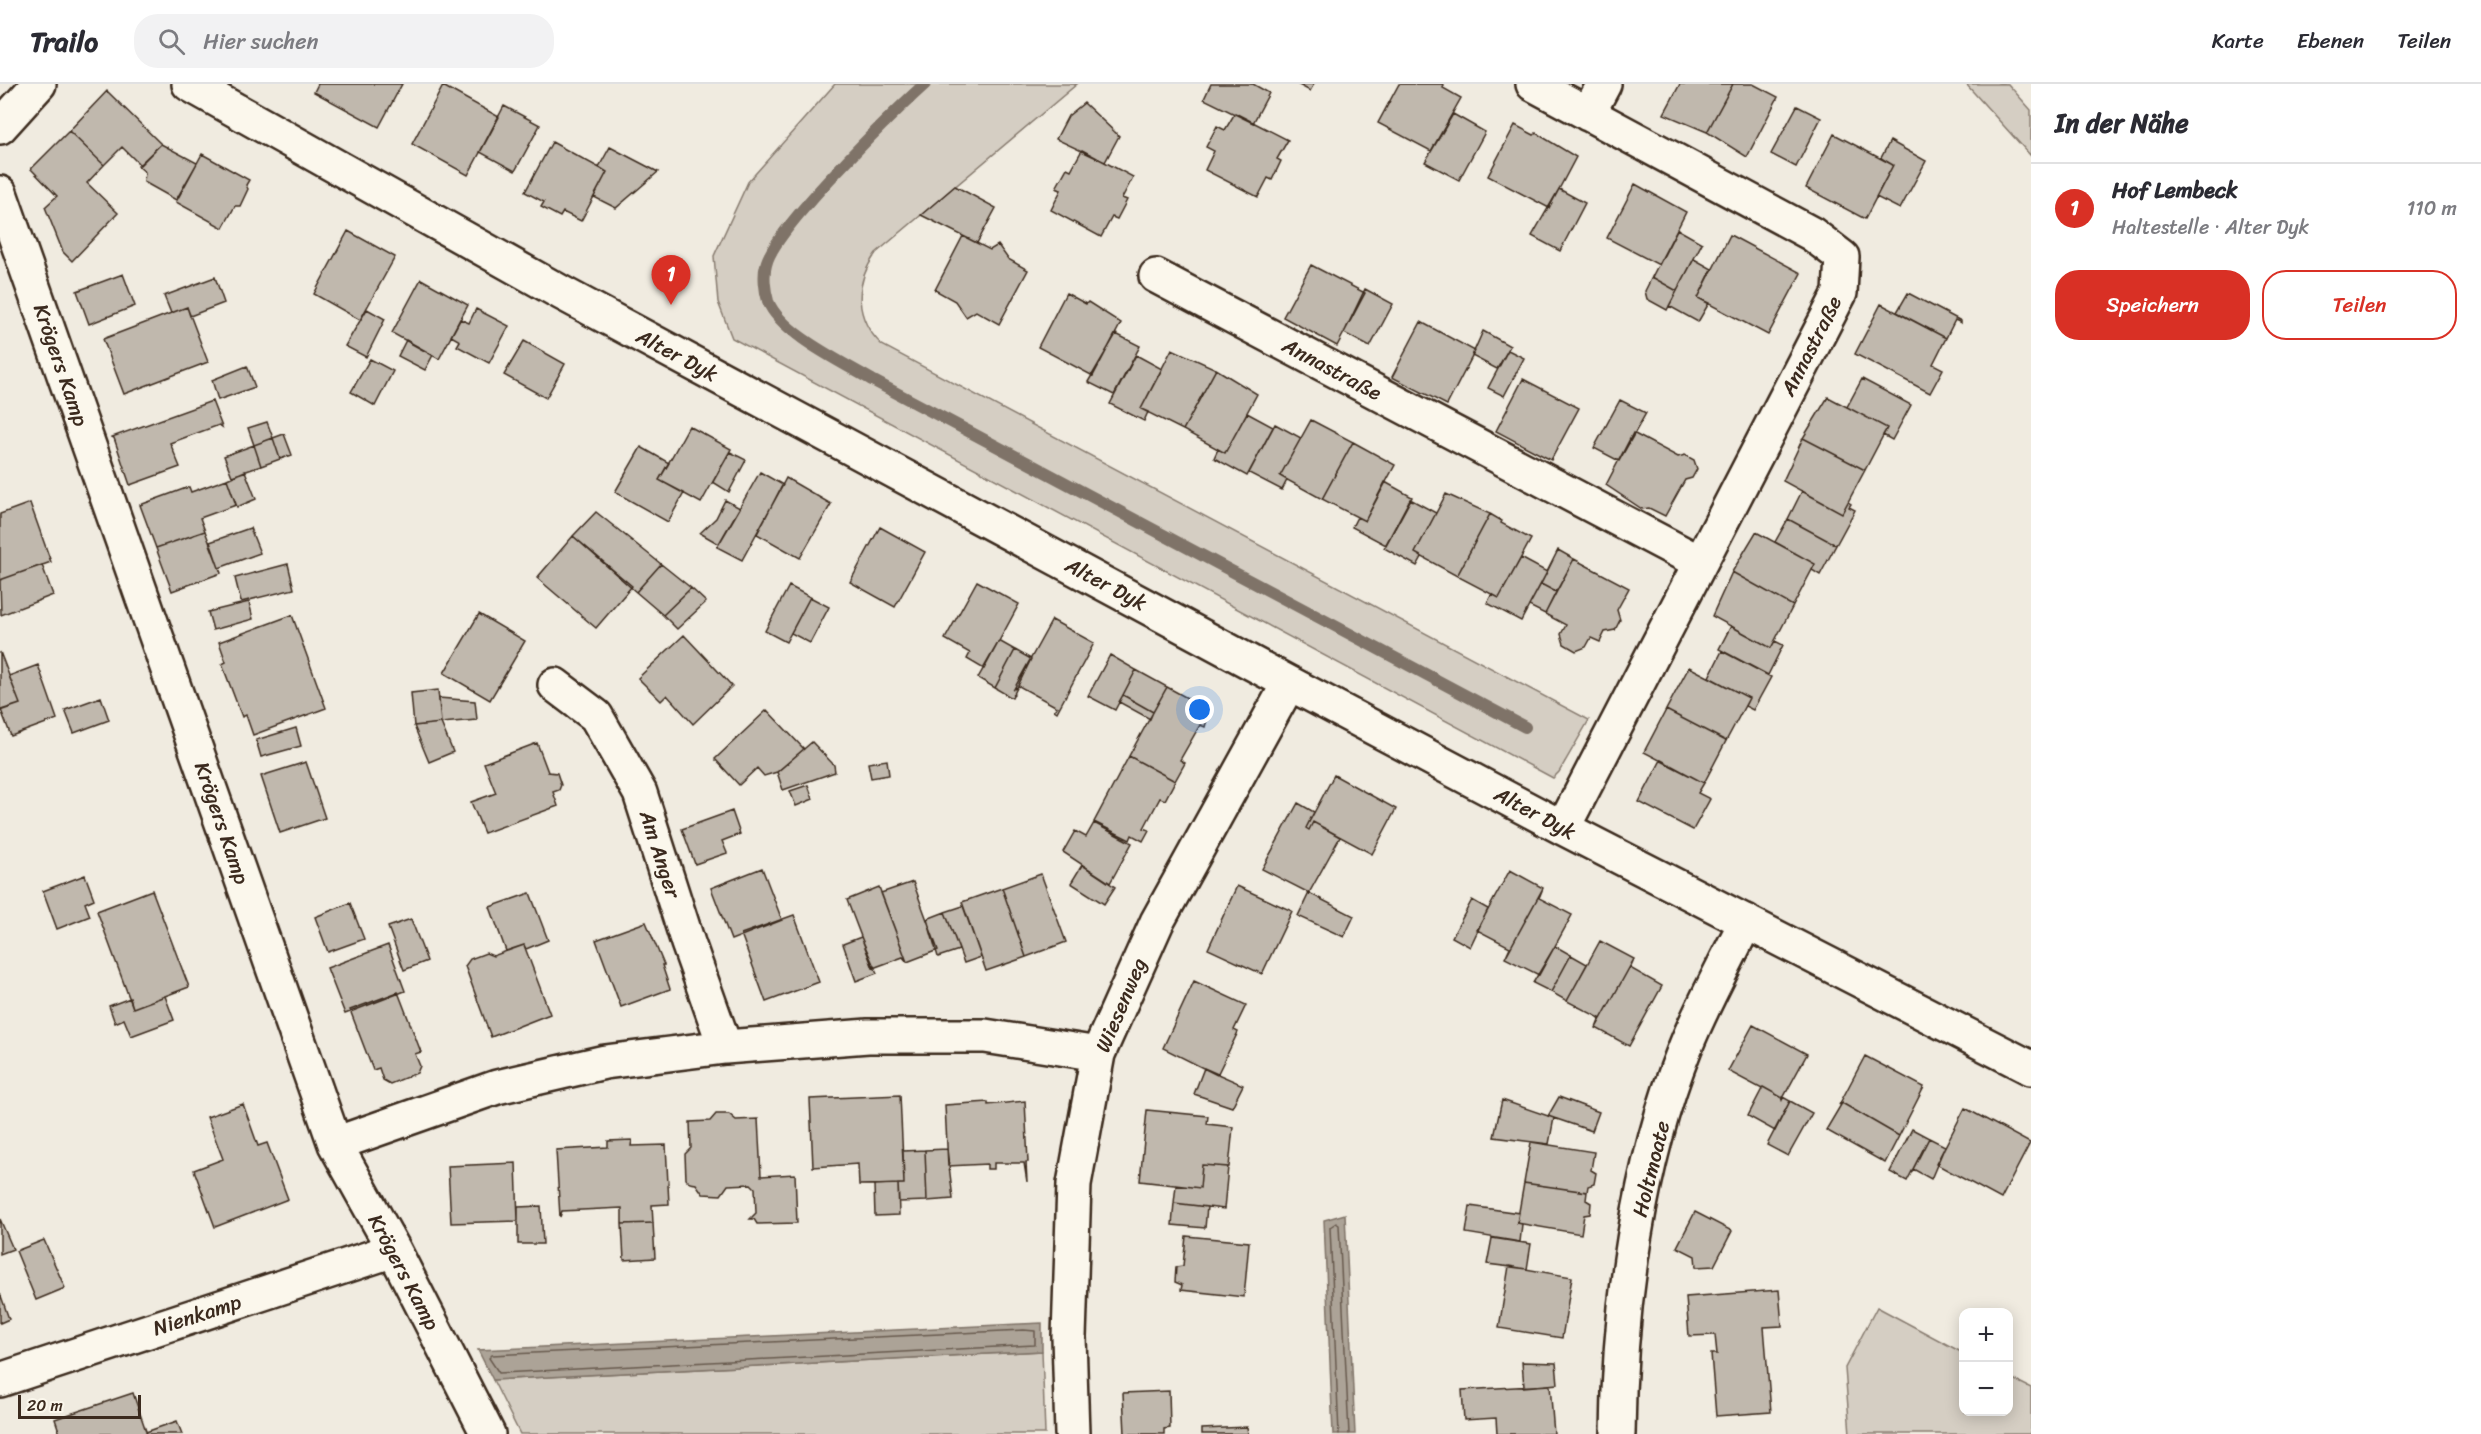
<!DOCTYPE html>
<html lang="de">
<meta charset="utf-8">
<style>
:root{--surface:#fff;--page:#f2f2f3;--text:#2b2b33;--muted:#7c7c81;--line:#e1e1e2;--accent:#d93025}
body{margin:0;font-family:Sriracha,sans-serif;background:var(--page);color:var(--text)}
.controls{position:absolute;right:18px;bottom:18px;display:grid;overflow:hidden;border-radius:12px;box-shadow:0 3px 15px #0003}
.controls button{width:54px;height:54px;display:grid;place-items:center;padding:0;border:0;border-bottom:2px solid var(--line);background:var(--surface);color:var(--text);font:30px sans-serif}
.scale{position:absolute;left:18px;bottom:15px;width:123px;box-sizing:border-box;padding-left:6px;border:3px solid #3b2a1e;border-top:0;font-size:16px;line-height:21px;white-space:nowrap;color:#3b2a1e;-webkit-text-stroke:4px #fbf7ec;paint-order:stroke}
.you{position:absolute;left:1200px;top:626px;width:21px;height:21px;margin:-15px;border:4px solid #fff;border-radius:50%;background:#1a73e8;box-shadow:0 0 0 9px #1a73e833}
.badge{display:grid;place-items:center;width:39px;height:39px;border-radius:50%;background:var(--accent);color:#fff;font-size:20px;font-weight:700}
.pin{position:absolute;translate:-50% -50px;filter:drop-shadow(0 2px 3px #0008)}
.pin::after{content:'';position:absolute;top:32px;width:21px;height:18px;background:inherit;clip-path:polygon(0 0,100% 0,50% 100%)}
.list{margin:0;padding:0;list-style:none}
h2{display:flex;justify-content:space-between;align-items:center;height:78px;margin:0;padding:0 24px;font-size:26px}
h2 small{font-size:20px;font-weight:400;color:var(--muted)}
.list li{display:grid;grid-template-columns:39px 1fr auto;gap:18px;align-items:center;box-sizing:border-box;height:90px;padding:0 24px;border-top:2px solid var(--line)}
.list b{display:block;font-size:22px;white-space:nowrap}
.list p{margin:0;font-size:20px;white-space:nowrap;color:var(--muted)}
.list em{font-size:20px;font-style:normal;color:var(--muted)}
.actions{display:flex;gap:12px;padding:18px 24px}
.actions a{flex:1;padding:14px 0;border:2px solid var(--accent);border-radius:24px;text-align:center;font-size:21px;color:var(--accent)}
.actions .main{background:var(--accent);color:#fff}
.icon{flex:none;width:33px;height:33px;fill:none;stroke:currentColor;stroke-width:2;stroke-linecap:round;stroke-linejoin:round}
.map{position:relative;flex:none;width:2031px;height:1350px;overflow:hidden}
header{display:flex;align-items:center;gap:36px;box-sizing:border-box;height:84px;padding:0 30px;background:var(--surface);border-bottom:2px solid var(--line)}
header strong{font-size:28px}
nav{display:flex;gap:33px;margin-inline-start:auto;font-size:21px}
.search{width:420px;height:54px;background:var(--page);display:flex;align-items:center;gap:15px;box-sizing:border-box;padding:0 21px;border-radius:24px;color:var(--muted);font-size:22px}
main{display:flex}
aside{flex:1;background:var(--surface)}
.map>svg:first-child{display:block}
.green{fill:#d5cec3;stroke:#887c70;stroke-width:1.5}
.water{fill:#aca397;stroke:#7f7367;stroke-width:1.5}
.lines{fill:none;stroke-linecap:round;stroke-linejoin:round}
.shore{stroke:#685a4e;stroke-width:1.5}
.stream{stroke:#7f7367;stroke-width:12}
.building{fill:#c0b8ad;stroke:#3b2a1e;stroke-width:1.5}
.minor-casing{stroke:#3b2a1e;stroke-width:38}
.minor{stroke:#fbf7ec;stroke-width:33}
.labels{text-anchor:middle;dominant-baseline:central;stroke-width:4.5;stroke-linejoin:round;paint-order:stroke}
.street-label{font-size:21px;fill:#3b2a1e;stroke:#fbf7ec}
</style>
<header>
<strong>Trailo</strong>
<div class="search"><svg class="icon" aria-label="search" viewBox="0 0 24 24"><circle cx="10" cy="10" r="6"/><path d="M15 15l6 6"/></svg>Hier suchen</div>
<nav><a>Karte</a><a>Ebenen</a><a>Teilen</a></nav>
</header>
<main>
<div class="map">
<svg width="2031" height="1350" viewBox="0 0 2031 1350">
<rect width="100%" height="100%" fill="#f0ebe0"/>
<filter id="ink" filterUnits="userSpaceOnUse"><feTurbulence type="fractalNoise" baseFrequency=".0167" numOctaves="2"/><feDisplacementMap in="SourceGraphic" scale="12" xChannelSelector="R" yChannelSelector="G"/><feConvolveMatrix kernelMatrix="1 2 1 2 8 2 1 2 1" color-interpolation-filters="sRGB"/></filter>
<g filter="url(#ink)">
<!-- green -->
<path class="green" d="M835,0H1077L876,169C854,200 854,234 882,261L1589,636L1559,688L1553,694L732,254L718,218L714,172L748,98Z
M1966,0H2008L2031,26V72Z
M1877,1223L1963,1269L1964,1328H2008L2009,1293L2031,1304V1350H1850L1845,1284Z
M1042,1267L1045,1350H520L493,1296Z"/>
<!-- water -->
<path class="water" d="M1345,1130L1355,1350H1333L1324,1136Z
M1042,1239V1267L493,1296L478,1266Z"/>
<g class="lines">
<!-- shore -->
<path class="shore" d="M1024,1246L1035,1247V1261L499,1289L489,1274L492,1271Z
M1339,1350L1330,1143L1336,1139L1339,1141L1349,1350"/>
<!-- stream -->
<path class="stream" d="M925,0C893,29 773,146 766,181C763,191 765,207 768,217C780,249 844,279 872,296L1525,643"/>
</g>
<!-- building -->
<path class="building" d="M318,0H402L379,43L314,8Z
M1211,0H1253L1269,9L1253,39L1204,15Z
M1297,0H1314L1310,7Z
M1399,0H1442L1444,1L1443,4L1461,14L1431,67L1378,39Z
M1680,0H1733L1707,48L1664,30Z
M1733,0H1753L1778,13L1747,73L1707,48Z
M443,2L499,33L468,91L412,60Z
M107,7L161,60L140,81L122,63L104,81L69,47Z
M1084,19L1119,52L1105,78L1056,55L1068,32Z
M504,22L540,41L515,87L480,68Z
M1797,22L1821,34L1796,83L1771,70Z
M1235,29L1288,56L1277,75L1281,77L1272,96L1268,94L1258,113L1205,86L1214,67L1206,63L1217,42L1225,46Z
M1453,30L1485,48L1459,96L1425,78Z
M1515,41L1534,51L1536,49L1576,73L1549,124L1488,92Z
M69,47L104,81L87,99L118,129L72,177L63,168L45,123L57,112L31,85Z
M1834,50L1893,81L1865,135L1806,104Z
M1890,57L1926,77L1900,125L1876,113L1893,81L1881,74Z
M552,58L607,88L581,137L563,128L560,133L541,123L544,118L525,108Z
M161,60L197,79L176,116L144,98L145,88L138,82Z
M610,63L658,88L616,124L594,113L607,88L599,83Z
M1082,66L1133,93L1122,114L1127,116L1117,135L1112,133L1101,153L1051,126L1061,106L1056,104L1067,84L1071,86Z
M202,70L249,96L246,101L248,105L240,122H235L223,144L176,118Z
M1635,100L1686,128L1659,181L1607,154Z
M955,102L996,124L977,159L921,131Z
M1559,105L1585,119L1560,167L1532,152Z
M1677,145L1702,159L1677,207L1652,193Z
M348,147L395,173L360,236L314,210Z
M1730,151L1801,189L1768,251L1698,214Z
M963,152L990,166L998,161L1008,175L1028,186L999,240L976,227L966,233L955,217L935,206Z
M1694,175L1712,185L1698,214L1709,219L1698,238L1669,222Z
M1311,181L1365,209L1337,262L1283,233Z
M123,190L135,222L89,240L77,207Z
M215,193L224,219L190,232L187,223L171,229L164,212Z
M1652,193L1677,207L1667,226L1647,215L1645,207Z
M421,195L468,221L439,275L392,249Z
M1365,205L1393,220L1370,263L1344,249Z
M1066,209L1086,220L1088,218L1121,239L1093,292L1038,263Z
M1908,209L1961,237V239L1955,236L1946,254L1897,228Z
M1881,220L1946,254L1933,280L1943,285L1930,309L1855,270Z
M187,223L208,278L124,310L103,255Z
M367,225L385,235L366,273L345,262Z
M476,225L509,242L489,279L457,262L460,257L451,252L460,235L469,239Z
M1421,238L1475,267L1447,321L1392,293Z
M1483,247L1510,262L1497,285L1472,272Z
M1116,250L1140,262L1114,311L1088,298Z
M406,256L433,271L425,286L398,272Z
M524,257L565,280L546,314L504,291Z
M1172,265L1216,285L1183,346L1141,325Z
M1508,266L1524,274L1504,312L1488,304Z
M1136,271L1162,285L1141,325L1148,328L1144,337L1110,320Z
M370,275L393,287L375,322L351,308Z
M247,282L255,303L218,316L212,296Z
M1216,285L1257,310L1225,369L1183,346Z
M1523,295L1579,324L1551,376L1496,347Z
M1862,295L1911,321L1892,356L1883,351L1887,344L1847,323Z
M1828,313L1887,344L1865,386L1803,354Z
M1620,316L1646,329L1619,377L1594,364Z
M212,317L222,343L219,341L170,359L180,383L130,401L114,354L112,353Z
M1247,329L1273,343L1247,392L1214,374L1218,365L1225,369Z
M1311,336L1353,358L1322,415L1280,392Z
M267,338L273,354L254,361L248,344Z
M1275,340L1301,354L1280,392L1287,396L1282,406L1249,389Z
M689,342L731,365L701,419L659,396Z
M1633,349L1678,373L1685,371L1694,376L1697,385L1692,394L1685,396L1665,432L1649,424L1642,425L1606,401Z
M284,350L292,371L280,375L273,354Z
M273,354L280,375L261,382L254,361Z
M1803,354L1865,386L1842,429L1783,397Z
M1353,358L1395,381L1365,437L1322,415Z
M254,361L261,382L232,392L224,372Z
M641,363L669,379L659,396L684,409L668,438L615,408Z
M730,368L746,376L729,408L713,398Z
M245,387L256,415L237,423L227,395Z
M760,388L783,401L742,476L717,463Z
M786,394L831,420L800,474L757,450Z
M227,395L236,421L200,434L205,447L156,464L140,421L189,403L191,408Z
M1385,398L1412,413L1386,461L1352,443L1357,433L1365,437Z
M1802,407L1842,429L1848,418L1851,420L1849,423L1855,426L1836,461L1788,435Z
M1446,410L1490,430L1457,492L1415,469Z
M1410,415L1436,429L1415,469L1422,473L1417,482L1384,464Z
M725,416L740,424L719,460L700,449L716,434Z
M30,419L51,478L0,496V430Z
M596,428L661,480L636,508L573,452Z
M1490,430L1502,437L1501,439L1531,455L1499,514L1457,492Z
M1788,435L1836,461L1820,491L1812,486L1815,480L1775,458Z
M880,443L925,468L895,523L850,498Z
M250,444L260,469L219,484L210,458Z
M205,447L221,489L172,507L156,464Z
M1756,448L1815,480L1793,522L1732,488Z
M573,452L632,502L596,544L537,494Z
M1558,466L1574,475L1556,508L1541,500Z
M1521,474L1547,488L1521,537L1487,519L1492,510L1499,514Z
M1574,475L1629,504L1617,526L1620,536L1615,546L1605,548L1600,558L1591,554L1586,563L1576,567L1564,560L1561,550L1566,541L1545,530Z
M288,480L294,505L241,518L235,494Z
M661,480L691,504L663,531L636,508Z
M42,481L53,511L1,531L0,496Z
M1732,488L1793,522L1771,564L1712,532Z
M977,497L1019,520L984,585L967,575L970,569L945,555Z
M1541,500L1556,508L1545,530L1529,522Z
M789,502L810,513L786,558L765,547Z
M691,504L706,518L677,545L663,531Z
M810,513L829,523L810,559L791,549Z
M249,518L253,535L213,546L208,528Z
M479,530L525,557L490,616L444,589Z
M292,531L326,624L253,651L246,631L242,633L222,580L226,578L219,558Z
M1052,536L1094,559L1057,628L1054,626L1057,623L1019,602L1014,605Z
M1731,542L1771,564L1775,557L1783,561L1768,591L1719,565Z
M684,551L732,602L693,640L667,611L661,617L638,594Z
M999,557L1015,566L995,604L978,594Z
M1015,566L1031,575L1012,614L995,604Z
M1722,567L1771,593L1753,626L1745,622L1749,614L1709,593Z
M0,568L20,620L0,627Z
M1110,571L1136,586L1115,626L1088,612Z
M38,581L57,635L11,652L1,626L20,620L9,592Z
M1689,583L1749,614L1726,657L1666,626Z
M1136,586L1167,603L1153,628L1123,611Z
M1167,603L1202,622L1199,627L1208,632L1205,643L1200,641L1180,676L1185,679L1175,697L1129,672Z
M438,606L441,639L414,642L411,609Z
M1123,611L1153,628L1150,635L1119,618Z
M101,613L109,636L74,649L65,626Z
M439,614L475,617L477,636L441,639Z
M767,626L804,665L777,688L764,692L757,684L739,701L715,675Z
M1666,626L1726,657L1704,699L1644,668Z
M441,639L453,668L429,678L414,642Z
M296,644L301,662L261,673L256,656Z
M812,658L834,681L835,688L783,706L777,688Z
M537,659L548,688L557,689L561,701L559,706L553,708L558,722L484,749L471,718L496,709L484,679Z
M1129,672L1175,697L1165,716L1160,714L1144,744L1149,746L1143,757L1132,751L1130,756L1094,738Z
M887,676L889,691L871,694L868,679Z
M1661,676L1704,699L1698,709L1710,715L1693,746L1639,718Z
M306,678L325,734L280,749L261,692Z
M1334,691L1396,725L1372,770L1313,738L1309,746L1306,744Z
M808,701L813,715L796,722L790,707Z
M1298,719L1314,728L1306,744L1309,746L1313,738L1340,753L1309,809L1262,785Z
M732,727L740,750L722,757L727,769L695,780L682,745Z
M1094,739L1132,759L1110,799L1063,768L1075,747L1086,753Z
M1082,781L1115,803L1104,820L1071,799Z
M762,784L782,836L731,856L711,804Z
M1510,786L1543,804L1505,874L1510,863L1477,846Z
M1041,790L1066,858L1026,873L1002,804Z
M85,791L94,815L85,819L90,832L57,845L43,807Z
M913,798L938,866L907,878L881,809Z
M1237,802L1292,827L1262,890L1208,865Z
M879,803L907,878L903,873L873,884L847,816Z
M1002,804L1026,873L986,887L962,818Z
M1543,804L1539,814L1572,831L1539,891L1505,874Z
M152,806L189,903L133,924L97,827Z
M530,809L548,856L526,865L524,861L506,867L490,823Z
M1309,809L1354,832L1344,853L1298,832Z
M1472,816L1488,825L1470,863L1452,853Z
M350,819L364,855L328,868L315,833Z
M963,822L981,873L964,879L945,828Z
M945,828L959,866L938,873L927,835Z
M794,831L819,898L766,918L741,850Z
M411,835L427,877L404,886L388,843Z
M646,838L664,881H662L670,905L621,923L596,856Z
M861,853L877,889L856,897L843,860Z
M1600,857L1634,875L1596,944L1600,934L1567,917Z
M388,861L405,907L345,930L327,884Z
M524,861L550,930L491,953L465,882L470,875L486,869L493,872Z
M1555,862L1571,871L1551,908L1533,899Z
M1571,871L1587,880L1567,917L1551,908Z
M1634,875L1630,884L1662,902L1629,962L1596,944Z
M1194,897L1246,921L1234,946L1238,948L1217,991L1163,964Z
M398,908L421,968L415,970L420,982L417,989L390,1000L383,996L379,984L373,986L350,926Z
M165,912L174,936L131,952L124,935L115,939L109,922L130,914L133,924Z
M1753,941L1807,970L1782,1016L1781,1013L1763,1003L1762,1005L1728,987Z
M1865,972L1924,1003L1899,1052L1842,1019L1839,1021Z
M1204,984L1243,1001L1232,1023L1194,1010Z
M1763,1003L1781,1013L1782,1016L1783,1013L1790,1017L1775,1047L1748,1032Z
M900,1011L904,1100L859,1101L858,1080L813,1083L810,1015Z
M1559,1013L1599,1028L1592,1047L1548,1032Z
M1502,1016L1554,1034L1549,1060L1494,1053Z
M1025,1017L1028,1078H1026L1027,1098L1024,1079H994V1085H987V1080L948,1082L945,1021L988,1018V1021Z
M1790,1017L1812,1029L1788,1072L1767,1061Z
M1842,1019L1899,1052L1885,1079L1826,1046Z
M243,1020L258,1062L267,1059L288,1115L215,1143L194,1086L223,1075L207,1033Z
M1965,1024L2030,1059L2001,1115L1936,1080Z
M1147,1026L1208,1032L1207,1040L1233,1043L1229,1083L1202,1081L1200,1104L1140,1097Z
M716,1030H729L736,1036L758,1035L761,1092L795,1090L797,1139L757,1140L754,1135H750L756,1129L755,1104L751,1100L728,1101L721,1111L703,1110L696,1100L690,1099L686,1095L685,1070L691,1064L690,1038L710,1037Z
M1912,1045L1929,1054L1907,1097L1890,1088Z
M1929,1054L1945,1062L1931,1095L1913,1085Z
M632,1056L631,1062L666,1061L669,1120L652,1121L653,1139L622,1140V1124L562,1127L560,1133L556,1066L608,1063V1057Z
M1531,1058L1594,1068L1591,1086L1596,1089L1594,1100L1588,1102L1587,1108L1524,1099Z
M947,1065L953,1115L927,1117L925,1066Z
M925,1066L927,1117L899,1118L898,1100H904L903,1067Z
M516,1079L518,1137L451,1139L448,1082Z
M1202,1081L1228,1083L1224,1125L1174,1119L1176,1101L1200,1104Z
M1524,1099L1587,1108L1586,1116L1591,1119L1590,1130L1584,1131L1581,1150L1517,1139Z
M898,1100L899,1131L875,1132L874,1101Z
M1174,1119L1207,1123L1205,1144L1172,1141Z
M541,1122L543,1160H518V1123Z
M1470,1122L1519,1129L1517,1139L1522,1140L1520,1158L1466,1149Z
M1695,1128L1732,1147L1714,1182L1696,1183L1695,1172L1677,1163Z
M0,1135L13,1165L0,1170Z
M653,1139L655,1174L624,1176L622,1140Z
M1186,1152L1249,1158L1244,1213L1181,1206L1182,1201L1175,1198L1176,1183L1183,1182Z
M1492,1154L1531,1160L1527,1185L1487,1180Z
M44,1156L65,1204L36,1216L16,1167Z
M1509,1182L1572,1193L1562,1254L1499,1244Z
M1779,1206L1782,1242L1764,1243L1771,1328L1716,1332L1711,1270H1717L1715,1251L1689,1252L1686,1213Z
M0,1209L9,1235L0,1239Z
M1522,1278L1556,1279L1558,1300L1524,1303Z
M1550,1301L1554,1350H1497L1496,1334L1464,1336L1462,1306Z
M1169,1307L1170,1344L1164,1345V1350H1125L1123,1309Z
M133,1309L147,1350H60L55,1335Z
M177,1337L182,1350H147L146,1348Z
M1247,1343L1248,1350H1202V1345Z"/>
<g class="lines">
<!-- minor casing -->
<g class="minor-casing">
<path id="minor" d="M189,0L562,209L1289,599L1563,744L2031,984
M1533,0L1812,150L1842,173L1840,209L1563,744
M1588,30L1604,0
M0,43L39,0
M0,109L335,1060L394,1166L488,1350
M1156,192L1699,478
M555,601L596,632L640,709L688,859L725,963
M335,1060L497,1003L605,978L725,963L868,952H985L1098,970
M0,1296L394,1166
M1072,1350L1069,1253L1074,1100L1098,970L1157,838L1289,599
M1618,1350C1619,1224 1638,1082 1685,964C1702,921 1726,879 1746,837"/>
</g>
<!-- minor -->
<use href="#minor" class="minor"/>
</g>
</g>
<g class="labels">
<!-- street labels -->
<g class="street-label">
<text transform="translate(1811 262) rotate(-63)">Annastraße</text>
<text transform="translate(677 271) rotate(28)">Alter Dyk</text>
<text transform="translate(61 281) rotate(71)">Krögers Kamp</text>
<text transform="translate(1332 285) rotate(28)">Annastraße</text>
<text transform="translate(1106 500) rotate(28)">Alter Dyk</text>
<text transform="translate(1535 729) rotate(28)">Alter Dyk</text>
<text transform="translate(222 739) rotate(71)">Krögers Kamp</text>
<text transform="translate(660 770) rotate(72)">Am Anger</text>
<text transform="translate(1121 921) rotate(-67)">Wiesenweg</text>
<text transform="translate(1651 1085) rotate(-76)">Holtmoate</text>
<text transform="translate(404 1188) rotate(62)">Krögers Kamp</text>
<text transform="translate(197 1231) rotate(-18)">Nienkamp</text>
</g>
</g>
</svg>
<div class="controls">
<button>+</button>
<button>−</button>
</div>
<div class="scale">20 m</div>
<div class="you"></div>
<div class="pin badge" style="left:671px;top:221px">1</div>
</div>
<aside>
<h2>In der Nähe<small></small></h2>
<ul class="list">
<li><span class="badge">1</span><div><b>Hof Lembeck</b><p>Haltestelle · Alter Dyk</p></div><em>110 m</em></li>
</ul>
<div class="actions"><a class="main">Speichern</a><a>Teilen</a></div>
</aside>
</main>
